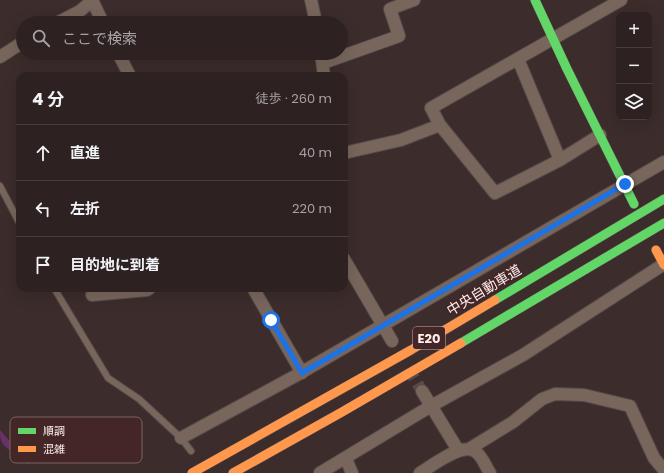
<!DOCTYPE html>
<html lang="ja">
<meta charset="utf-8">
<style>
:root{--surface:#2d2121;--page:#35292a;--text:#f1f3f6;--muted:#a7a3a5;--line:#483e3f}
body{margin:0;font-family:Poppins,"Noto Sans JP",sans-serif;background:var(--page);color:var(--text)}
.controls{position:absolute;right:12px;top:12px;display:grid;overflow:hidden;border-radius:8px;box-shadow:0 4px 16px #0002}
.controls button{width:36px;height:36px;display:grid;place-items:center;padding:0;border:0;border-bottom:1px solid var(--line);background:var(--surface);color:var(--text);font:20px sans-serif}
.stop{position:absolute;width:12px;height:12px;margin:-9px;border:3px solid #1a73e8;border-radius:50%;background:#fff}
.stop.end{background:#1a73e8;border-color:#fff;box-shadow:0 1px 4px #0008}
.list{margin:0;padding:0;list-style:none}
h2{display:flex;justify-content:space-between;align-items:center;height:52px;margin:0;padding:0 16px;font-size:17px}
h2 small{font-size:13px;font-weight:400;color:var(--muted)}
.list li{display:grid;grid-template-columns:26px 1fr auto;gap:12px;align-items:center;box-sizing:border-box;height:56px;padding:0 16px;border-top:1px solid var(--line)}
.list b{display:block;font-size:15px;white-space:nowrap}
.list em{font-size:13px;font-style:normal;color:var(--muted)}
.icon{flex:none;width:22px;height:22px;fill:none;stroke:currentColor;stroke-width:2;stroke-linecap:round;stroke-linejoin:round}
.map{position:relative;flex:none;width:664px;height:473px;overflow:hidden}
.search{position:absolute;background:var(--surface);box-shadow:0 4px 16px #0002;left:16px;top:16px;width:332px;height:44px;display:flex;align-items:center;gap:10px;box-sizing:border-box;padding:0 14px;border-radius:22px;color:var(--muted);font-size:15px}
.panel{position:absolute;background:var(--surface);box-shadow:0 4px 16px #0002;left:16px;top:72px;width:332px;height:220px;border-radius:12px}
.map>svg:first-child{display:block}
.water{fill:#68316a}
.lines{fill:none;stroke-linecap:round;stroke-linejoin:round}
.street-tunnel{stroke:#594949;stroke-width:12;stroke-dasharray:12 6;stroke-linecap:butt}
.lane-casing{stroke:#554949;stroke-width:8}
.street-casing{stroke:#554949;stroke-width:14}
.fast-casing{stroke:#554949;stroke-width:10}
.slow-casing{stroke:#554949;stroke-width:10}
.lane{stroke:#78665c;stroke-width:6}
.street{stroke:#78665c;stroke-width:12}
.fast{stroke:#63d668;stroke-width:9}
.slow{stroke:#ff974d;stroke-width:9}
.route{stroke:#1a73e8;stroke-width:5}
.labels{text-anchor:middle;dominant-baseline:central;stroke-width:4;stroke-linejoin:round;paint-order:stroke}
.shield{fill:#432625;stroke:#c5b1b0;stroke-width:1}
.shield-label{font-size:13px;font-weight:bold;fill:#fdedec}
.street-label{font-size:14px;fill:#fdedec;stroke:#432625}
.key{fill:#432625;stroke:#7b6261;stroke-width:1}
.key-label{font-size:11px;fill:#fdedec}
</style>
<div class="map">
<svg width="664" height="473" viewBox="0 0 664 473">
<rect width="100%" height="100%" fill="#3c2c2c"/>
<!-- water -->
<path class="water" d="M0,430C10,442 21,453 31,465C23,462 25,460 19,456C17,454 13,453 11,451C1,445 0,440 0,430Z"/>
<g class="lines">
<!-- street-tunnel -->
<path class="street-tunnel" d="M408,368L422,391"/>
<!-- lane casing -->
<g class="lane-casing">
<path id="lane" d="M0,186L20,224
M54,288L108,378L139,399L181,438L191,451"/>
</g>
<!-- street casing -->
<g class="street-casing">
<path id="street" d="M92,0L103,23
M311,0L316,23
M57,23L80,11L93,0
M118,53L130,76
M321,53L324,76
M0,57L23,42
M518,59L560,160
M323,63L399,36L390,9L414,0
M600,135L560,160L495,193L440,125L431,108L621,0
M344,153L401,140L440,125
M344,259L392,341
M253,288L302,373
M92,295L147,290L150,288
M422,391L458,450
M181,438L297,375L664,162
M469,449L513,422L542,399L555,394L584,395L630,406L654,458L664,470
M346,459L352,473
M320,473L431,406L523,355L664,264
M420,473C432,466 463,441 476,452C482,456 486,467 490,473"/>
</g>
<!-- fast casing -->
<g class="fast-casing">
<path id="fast" d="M535,0L567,69L634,204
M495,300L664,199
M461,343L664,223"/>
</g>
<!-- slow casing -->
<g class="slow-casing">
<path id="slow" d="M656,250L664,265
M192,473L411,350L495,300
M233,473L342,412L461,343"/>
</g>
<!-- lane -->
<use href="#lane" class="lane"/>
<!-- street -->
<use href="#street" class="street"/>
<!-- fast -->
<use href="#fast" class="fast"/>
<!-- slow -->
<use href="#slow" class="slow"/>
</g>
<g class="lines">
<!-- route -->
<path class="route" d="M271,320L302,373L625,184"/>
</g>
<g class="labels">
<!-- shield labels -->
<rect class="shield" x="413" y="327" width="32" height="22" rx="3"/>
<g class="shield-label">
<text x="429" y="338">E20</text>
</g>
<!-- street labels -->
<g class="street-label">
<text transform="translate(484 290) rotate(-31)">中央自動車道</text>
</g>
</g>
<!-- legend -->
<rect x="10" y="417" width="132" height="46" rx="6" class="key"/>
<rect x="18" y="428" width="18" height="6" fill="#63d668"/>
<rect x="18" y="446" width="18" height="6" fill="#ff974d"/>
<g class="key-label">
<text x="43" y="435">順調</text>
<text x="43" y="453">混雑</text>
</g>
</svg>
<div class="controls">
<button>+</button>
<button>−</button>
<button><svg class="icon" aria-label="layers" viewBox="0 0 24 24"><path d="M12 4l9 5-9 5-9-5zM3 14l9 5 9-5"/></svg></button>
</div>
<div class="stop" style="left:271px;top:320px"></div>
<div class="stop end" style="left:625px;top:184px"></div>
<div class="search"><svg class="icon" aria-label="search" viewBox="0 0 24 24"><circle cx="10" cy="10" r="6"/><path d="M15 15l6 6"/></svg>ここで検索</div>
<section class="panel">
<h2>4 分<small>徒歩 · 260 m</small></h2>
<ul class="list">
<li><svg class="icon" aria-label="ahead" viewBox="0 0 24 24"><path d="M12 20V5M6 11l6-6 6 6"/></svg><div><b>直進</b></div><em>40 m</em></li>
<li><svg class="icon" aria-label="left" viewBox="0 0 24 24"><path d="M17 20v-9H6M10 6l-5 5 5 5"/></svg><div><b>左折</b></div><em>220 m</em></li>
<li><svg class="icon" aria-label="arrive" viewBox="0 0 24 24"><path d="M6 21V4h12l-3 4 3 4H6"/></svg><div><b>目的地に到着</b></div></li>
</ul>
</section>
</div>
